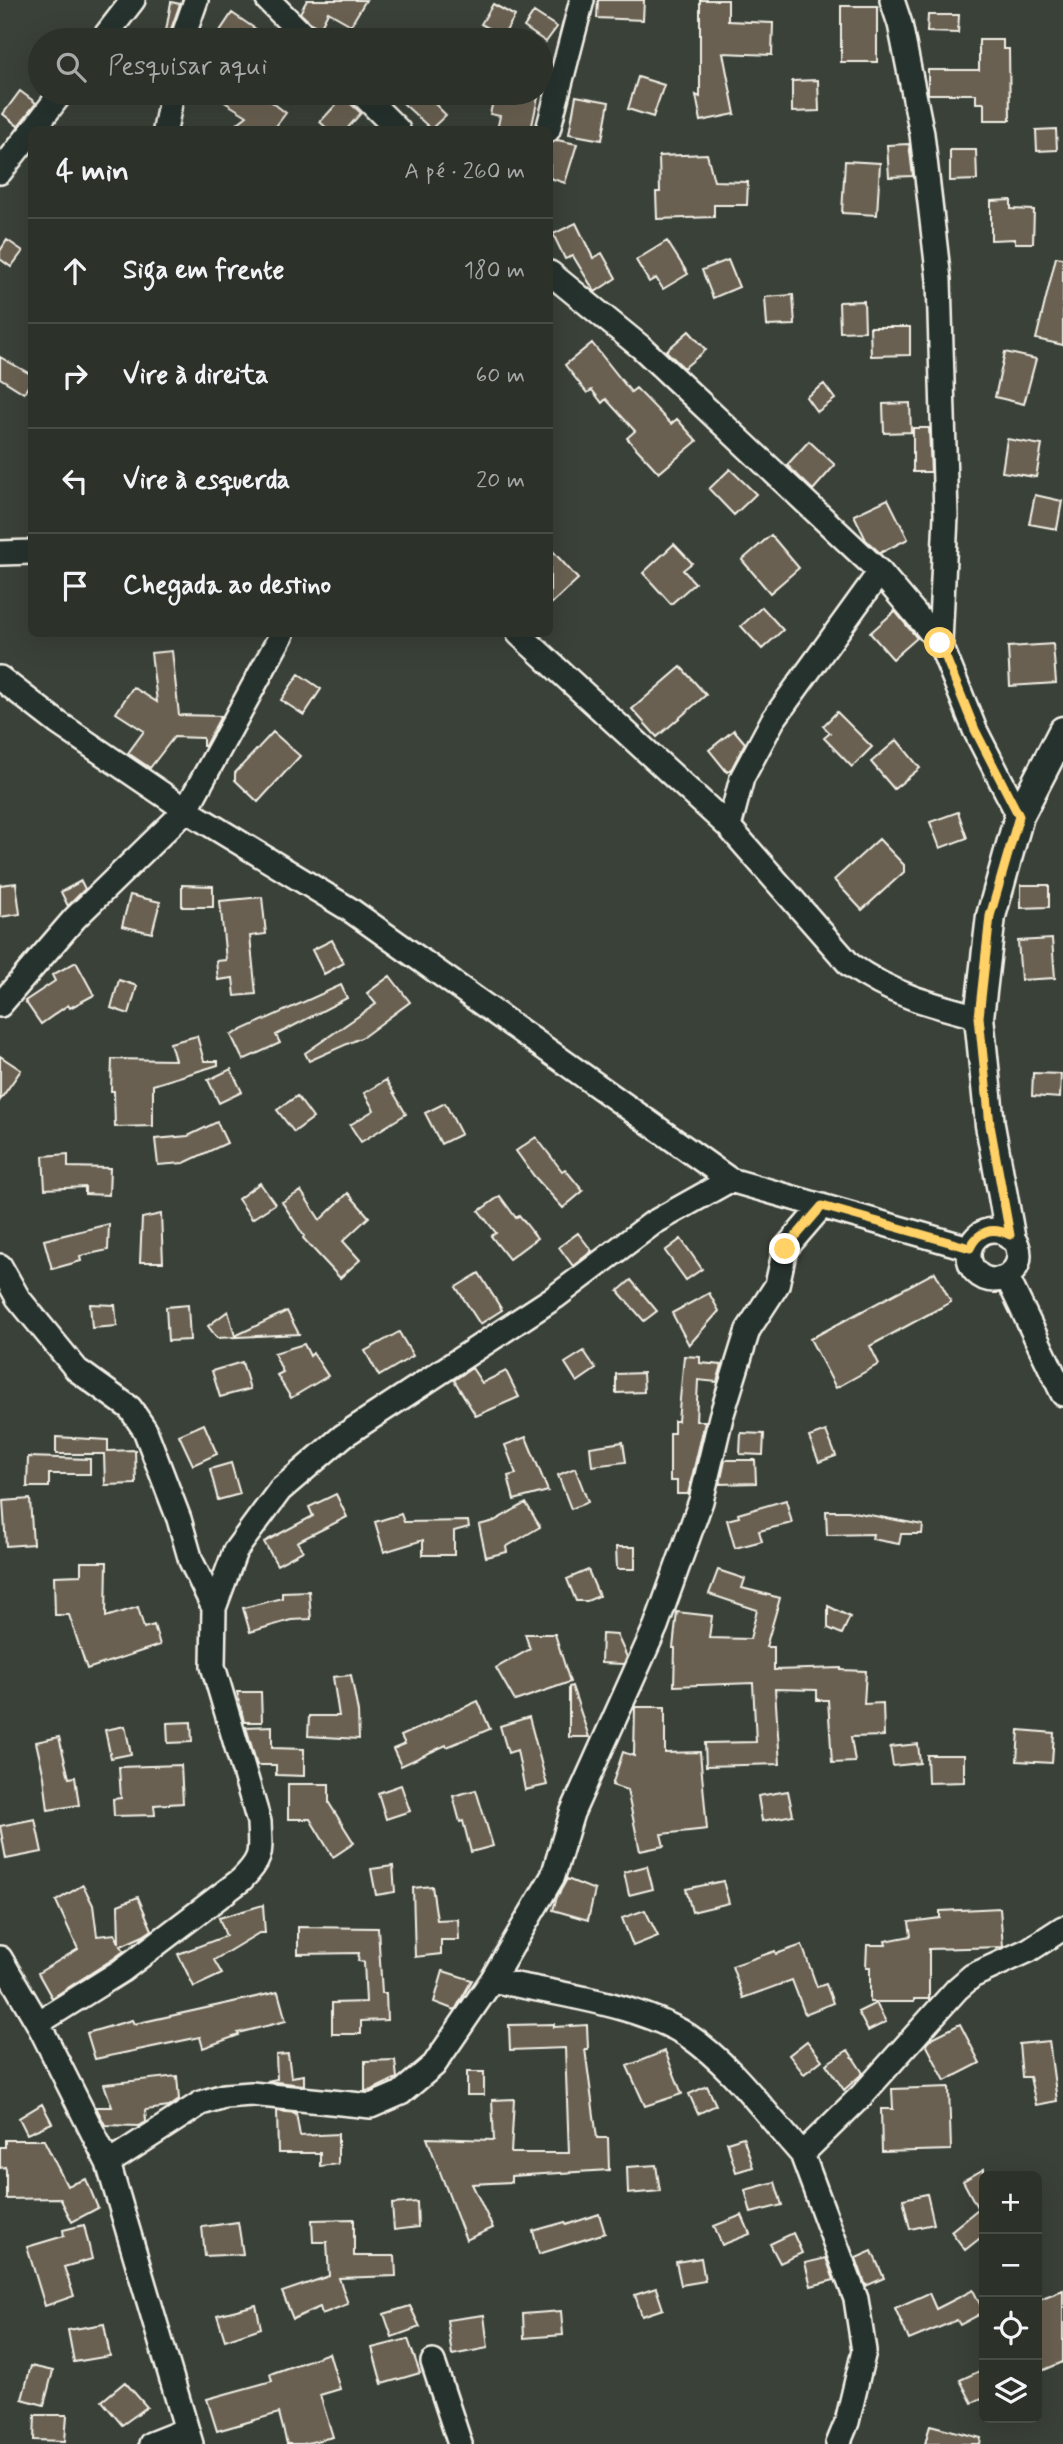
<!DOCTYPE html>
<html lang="pt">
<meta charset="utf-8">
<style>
:root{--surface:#2c312a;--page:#343932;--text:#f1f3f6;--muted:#a6a9a8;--line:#484c47}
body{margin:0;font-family:Mynerve,sans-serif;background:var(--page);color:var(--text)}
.controls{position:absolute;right:21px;bottom:21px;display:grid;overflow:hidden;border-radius:10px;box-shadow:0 7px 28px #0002}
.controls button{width:63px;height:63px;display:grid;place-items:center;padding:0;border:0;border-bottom:2px solid var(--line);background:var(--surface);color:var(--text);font:35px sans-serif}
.stop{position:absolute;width:21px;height:21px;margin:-16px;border:5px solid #ffd166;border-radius:50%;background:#fff}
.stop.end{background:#ffd166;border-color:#fff;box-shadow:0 2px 7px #0008}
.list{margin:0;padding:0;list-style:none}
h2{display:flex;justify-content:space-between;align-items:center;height:91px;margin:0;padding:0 28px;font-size:30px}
h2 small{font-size:23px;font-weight:400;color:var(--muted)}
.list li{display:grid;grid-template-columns:46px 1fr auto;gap:21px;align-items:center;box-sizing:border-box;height:105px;padding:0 28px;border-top:2px solid var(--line)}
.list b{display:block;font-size:26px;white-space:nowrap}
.list em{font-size:23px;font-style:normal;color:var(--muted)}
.icon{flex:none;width:38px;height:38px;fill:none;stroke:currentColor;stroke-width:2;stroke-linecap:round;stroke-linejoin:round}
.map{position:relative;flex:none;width:1063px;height:2444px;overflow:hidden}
.search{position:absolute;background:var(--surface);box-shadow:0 7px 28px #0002;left:28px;top:28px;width:525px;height:77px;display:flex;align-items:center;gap:18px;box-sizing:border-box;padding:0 24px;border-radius:38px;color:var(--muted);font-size:26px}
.panel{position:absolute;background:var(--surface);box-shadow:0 7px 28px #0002;left:28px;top:126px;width:525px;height:511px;border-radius:10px}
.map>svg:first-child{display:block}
.building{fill:#696151;stroke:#f4f1e8;stroke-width:2}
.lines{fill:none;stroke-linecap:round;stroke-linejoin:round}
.minor-casing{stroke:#f4f1e8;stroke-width:28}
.tertiary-casing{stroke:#f4f1e8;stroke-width:33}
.minor{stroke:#26332d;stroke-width:23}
.tertiary{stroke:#26332d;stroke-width:28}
.route{stroke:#ffd166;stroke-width:9}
</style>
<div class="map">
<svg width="1063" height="2444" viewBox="0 0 1063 2444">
<rect width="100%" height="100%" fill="#3a4138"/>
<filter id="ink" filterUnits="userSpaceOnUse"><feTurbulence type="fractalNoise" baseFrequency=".0143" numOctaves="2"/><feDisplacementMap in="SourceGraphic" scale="14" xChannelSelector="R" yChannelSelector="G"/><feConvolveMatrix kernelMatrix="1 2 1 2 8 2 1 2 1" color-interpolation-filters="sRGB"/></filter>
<g filter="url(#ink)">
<!-- building -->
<path class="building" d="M307,0H366L351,25L328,12L320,28L311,23L300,13Z
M598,0H644L643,20L597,18Z
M700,0H728V21L773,23L772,55L723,53L735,114L701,121L696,95L700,97Z
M171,2L180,4L170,32L166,31Z
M493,4L515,16L503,36L481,24Z
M841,6H877V62H841Z
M534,12L557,27L546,42L524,27Z
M232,13L272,40H214Z
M928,15H959L958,33L927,32Z
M979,40H1003V49H1009L1010,120H984V103H976V94H928V70H979Z
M638,77L664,85L653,117L628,109Z
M818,80L819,111L792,112V81Z
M20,91L36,103L18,126L3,114Z
M210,93H260L286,113L273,130H229L247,116Z
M392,93H424L446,115L431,129Z
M495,93H539L531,130H497L500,116L490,114Z
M576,96L609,102L602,140L569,134Z
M343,97L361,113L346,130H329L320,122Z
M1056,129L1057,150L1037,151L1036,130Z
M557,140L577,144L565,183L550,178V144Z
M909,144L913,176L889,177L887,145Z
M950,150H976L977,180L950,181Z
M707,154L714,181L748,182L747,205H714V217L657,219L656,192H660L659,156Z
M845,161L880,163L877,215L842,213Z
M1011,200V209L1034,210L1033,243H1015V239L991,240V201Z
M576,223L593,258L602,253L616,278L595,292L573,256L565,259L553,234Z
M7,240L23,251L11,267L0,259V251Z
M667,241L688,274L663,289L656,278L649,282L636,260Z
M1056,257L1063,258V345L1036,339Z
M728,260L739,287L713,298L702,270Z
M793,295L795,325L767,326L765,297Z
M864,301L865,331L840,332L839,302Z
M870,327H910V355L871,356Z
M689,331L706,350L684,368L666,351Z
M592,343L631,392L636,388L671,424L677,419L697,441L659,473L627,438L635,431L606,399L602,403L592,390L587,393L565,365Z
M1005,352L1036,359L1024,404L995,397Z
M0,357L32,375V380L24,393L0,378Z
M824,384L835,399L817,412L806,397Z
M910,403L911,432L884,433L883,404Z
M913,428H929L931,472H913Z
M1007,439L1042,445L1036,477L1002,472Z
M809,441L835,465L813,490L787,465Z
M730,469L756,494L734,515L709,489Z
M1035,495L1062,501L1057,529L1029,524Z
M888,499L908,539L880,553L866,540L854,515Z
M771,535L799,568L770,593L742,560Z
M674,544L692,563L683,570L695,583L671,604L643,573Z
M550,548L578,579L550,605Z
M762,607L783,630L762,649L741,626Z
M895,611L917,638L893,659L870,633Z
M1053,644L1056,683L1010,686L1008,647Z
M172,651L179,715L221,716L205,746H203V738L174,737L150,768L128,753L144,731L116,713L133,687L157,702L151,653Z
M681,667L706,695L657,737L632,709Z
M299,674L321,689L304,715L281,700Z
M837,712L872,747L852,767L824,738L830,733L823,726Z
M734,730L745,743L732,768L727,772L709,750Z
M273,732L300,756L258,802L235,780V773Z
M897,740L920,768L894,789L871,762Z
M958,812L967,838L940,848L930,822Z
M879,839L904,865V872L862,910L834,880Z
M81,881L85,889L68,906L61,892Z
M16,883L20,914L0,917V885Z
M182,885L213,886V907H182Z
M1021,885H1049V907L1021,908Z
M130,895L160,902L152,933L122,926Z
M262,897L266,934L250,936L256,994L235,996L233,978L218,980L216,961L226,960L220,901Z
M1052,939L1055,978L1021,980L1018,941Z
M332,940L344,963L324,974L312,950Z
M76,962L94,995L70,1008L68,1005L41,1024L25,1001L55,981L52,975Z
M390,976L410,1002L363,1037L309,1061L305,1053L376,1004L367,993Z
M119,980L137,986L129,1014L111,1008Z
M341,985L347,998L276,1035L280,1043L243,1060L231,1035Z
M197,1036L204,1061H218V1065L153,1085V1126L115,1127L114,1091H111L112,1059L175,1060L170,1043Z
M0,1056L21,1070L0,1100Z
M231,1069L242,1092L219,1103L208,1080Z
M1033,1073L1061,1074L1060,1098L1032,1096Z
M386,1080L406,1114L361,1142L350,1125L374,1110L364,1093Z
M297,1096L313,1118L294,1132L277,1110Z
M445,1103L461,1134L441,1144L425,1113Z
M217,1122L227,1143L184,1163L158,1165L155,1139L188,1136Z
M536,1137L562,1171L565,1169L583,1191L563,1208L534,1176L516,1151Z
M68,1154V1167L110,1168L109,1195L85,1194V1187L45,1189L43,1156Z
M260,1183L275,1204L252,1219L238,1199Z
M301,1191L320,1220L348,1193L369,1217L343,1241L360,1260L340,1278L303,1238L304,1236L282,1202Z
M500,1196L516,1218L519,1215L537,1238L509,1259L491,1236L496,1233L479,1211Z
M161,1214L163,1262H140L142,1218Z
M109,1224L108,1250L80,1256L81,1261L52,1269L44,1240Z
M578,1233L592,1251L573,1266L559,1247Z
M681,1239L702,1269L686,1280L665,1251Z
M935,1272L951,1302L870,1346L879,1364L836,1388L810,1339Z
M479,1273L502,1310L480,1324L456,1287Z
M631,1280L657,1311L644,1321L618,1291Z
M709,1293L719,1311L689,1345L672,1313Z
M90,1304L115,1305L117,1326L92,1328Z
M188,1305L190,1340L168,1341L166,1307Z
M228,1311L235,1336L287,1311L299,1334L217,1338L208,1326Z
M399,1332L413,1356L379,1376L365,1351Z
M304,1344L310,1356L313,1353L328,1376L291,1398L277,1375L283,1372L274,1353Z
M584,1351L596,1369L577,1382L565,1363Z
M684,1356L700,1357V1363L722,1365L717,1382L698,1380L696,1421H705L704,1426L688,1494H677V1481H670V1433H674V1421H678Z
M242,1362L250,1389L220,1397L212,1371Z
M472,1368L482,1383L506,1371L519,1397L476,1416L454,1380Z
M643,1373L644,1392L616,1393V1374Z
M204,1424L217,1454L193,1465L179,1435Z
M826,1431L836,1456L819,1462L809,1437Z
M741,1433L764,1434L763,1455L740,1454Z
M56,1437L108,1440V1451L135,1450L136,1484L105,1485L104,1454H56Z
M526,1437L548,1491L514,1500L508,1476L516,1474L505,1445Z
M623,1442L626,1462L592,1466L590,1447Z
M28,1457L90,1459V1474H49V1487H27Z
M725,1460H755L756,1483L720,1484Z
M231,1463L240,1494L218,1500L210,1469Z
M575,1468L588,1502L571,1509L558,1475Z
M336,1494L347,1517L297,1542L303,1551L277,1565L264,1542L313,1516L309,1507Z
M30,1499L33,1544L6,1546L3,1501Z
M786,1500L792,1523L759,1531L762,1541L735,1548L727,1520L739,1517L738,1514Z
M526,1503L540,1527L506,1547L507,1552L486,1557L479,1525L494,1521Z
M826,1511H848L923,1525L922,1534H901L899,1544L872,1539L873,1534L827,1535Z
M401,1514L404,1522L468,1521L469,1527L454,1531V1555H423V1540L384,1552L375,1522Z
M616,1547H635V1569H617Z
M81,1562H107L106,1617L138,1607L144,1628L154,1625L160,1645L87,1669L69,1615H55L54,1576L81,1575Z
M588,1570L599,1596L587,1601H576L567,1579Z
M718,1570L745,1579L742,1588L780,1598L766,1647H774V1670L841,1668V1670L866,1671L864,1704L883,1703L884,1736L851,1737L855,1762L832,1763L828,1700H817V1690L775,1689L780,1764L706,1766L705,1743L756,1742L753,1683L674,1686L675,1648H673L677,1612L712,1616L709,1638L750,1639L757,1610L709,1594Z
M309,1591L311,1619L291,1620L250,1632L243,1608L282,1598V1592Z
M828,1606L850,1617L842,1634L828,1628Z
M525,1634H555L570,1682L515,1701L496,1668L530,1649Z
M602,1634L617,1635L627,1657L624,1664L601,1663Z
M351,1675L358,1712L359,1739L308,1736L309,1716H339L333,1677Z
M572,1686L589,1737H569V1687Z
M237,1692H261L262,1722H244Z
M478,1701L490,1729L447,1747L446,1745L401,1766L393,1749L405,1744L401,1736Z
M635,1707H665V1753L700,1752L707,1829L661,1834L664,1846L640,1851L627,1790L612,1785L623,1752L634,1756Z
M529,1717L547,1785L525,1790L517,1750L508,1753L500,1726Z
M191,1722L192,1742L168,1743L167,1723Z
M125,1726L131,1754L111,1758L105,1730Z
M272,1726V1748L304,1749V1776L276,1775V1765H257L246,1727Z
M1019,1730L1054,1733L1052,1763L1017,1761Z
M59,1737L69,1778L75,1777L79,1805L48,1810L44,1777L36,1742Z
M918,1744L920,1763L893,1766L890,1747Z
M927,1755H964V1782L928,1783Z
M181,1765L183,1803L154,1805L155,1815L114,1816L113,1799L121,1798L119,1767Z
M288,1784H329V1803L354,1843L333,1857L310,1819H288Z
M401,1785L410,1811L386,1819L378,1793Z
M476,1790L493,1846L471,1852L463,1821L460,1822L453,1796Z
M788,1791L793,1815L762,1821L758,1796Z
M35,1819L42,1852L6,1859L0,1826Z
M393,1866L395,1892L376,1895L371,1869Z
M647,1866L653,1889L629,1895L624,1872Z
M567,1879L595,1890L588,1920L553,1910L557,1897Z
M723,1881L729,1903L692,1912L686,1889Z
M83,1885L93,1905L97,1936L115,1934L119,1943L118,1905L138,1897L152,1930L143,1936L121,1946L124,1951L113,1959L52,1998L38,1973L78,1949L56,1901Z
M432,1886L437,1920L458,1919L459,1940H441V1954L415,1957L413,1888Z
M263,1905L265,1933H259L214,1960L222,1974L194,1987L178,1954L226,1936L219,1918Z
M1000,1908L1003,1947L929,1949V1999H914V2002H870V1967H866L867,1945H886L885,1941L911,1936L909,1922L940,1918V1911Z
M645,1910L658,1936L633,1946L622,1918Z
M298,1927L378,1928L382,1993H386L387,2020L361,2021V2034H332V2003L366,2002L364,1962L358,1961L359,1953L298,1954Z
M802,1945L817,1987L826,1984L833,2003L805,2014L792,1980L743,1998L732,1966L775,1951L776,1954Z
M443,1971L472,1980L455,2010L434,2002Z
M278,1992L286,2021L238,2033L239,2035L203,2048L200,2037L95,2059L87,2033L132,2020L134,2024Z
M876,2003L886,2022L868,2031L858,2012Z
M554,2024V2027L587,2025L588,2049H585L597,2138H608L609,2170L511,2176V2182L472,2184L493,2228L466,2240L427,2138L494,2140L492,2100L514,2099L511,2153H569L565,2048L510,2050L509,2025Z
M960,2024L980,2063L945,2081L926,2044L932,2038Z
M807,2041L822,2060L804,2074L789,2055Z
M1049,2041L1057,2101L1036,2105L1030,2077H1022L1019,2044Z
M848,2050L863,2073L844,2090L826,2064Z
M665,2051L682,2094L645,2106L627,2066Z
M288,2054L291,2077L304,2075V2085L267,2081L277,2079L276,2055Z
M395,2060L397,2078L372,2090L365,2091V2061Z
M467,2072H484V2095H467Z
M177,2076L179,2100L169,2107L145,2110L146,2122L139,2126L105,2125L96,2107H112L104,2084Z
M707,2086L716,2105L698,2114L689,2094Z
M949,2087L951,2150L882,2152L881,2109H893L892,2089Z
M42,2104L52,2123L27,2134L19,2118Z
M277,2111L296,2113L300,2136L338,2134V2164L320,2166V2153H278Z
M743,2137L753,2167L736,2172L727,2142Z
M5,2140H44L67,2186L86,2179L98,2208L72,2222L60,2198L6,2199V2170L5,2167L0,2168V2147H5Z
M656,2165L660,2191L628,2194L627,2167Z
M984,2169V2235L965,2250L951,2231L978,2209L963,2181Z
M775,2182L782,2205L751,2213L745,2190Z
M927,2194L934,2224L910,2229L903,2199Z
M417,2202L418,2227L394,2230L392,2204Z
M599,2214L605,2233L539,2254L533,2231L565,2222L566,2225Z
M742,2215L750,2234L722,2245L714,2226Z
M354,2219V2256H395L396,2276L339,2278L348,2304L322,2314L320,2307L293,2319L282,2292L329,2276L327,2242H313L312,2220Z
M238,2222L243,2254L205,2256L202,2227Z
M84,2225L92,2259L64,2267L74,2296L45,2306L27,2247L64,2236L63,2230Z
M793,2233L802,2253L780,2263L770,2244Z
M872,2251L884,2278L866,2286L856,2258Z
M701,2258L705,2281L681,2285L676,2262Z
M826,2258L834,2280L811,2286L805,2263Z
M656,2288L663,2309L642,2316L635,2295Z
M973,2290L984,2312L960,2325L957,2320L909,2340L895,2308L929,2293L936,2309Z
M1063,2290V2362L1037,2373V2300Z
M256,2305L261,2328L225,2340L217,2315Z
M410,2306L420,2327L392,2337L384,2314Z
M561,2311L563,2335L524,2338L523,2314Z
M484,2315L488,2348L452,2355L447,2320Z
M104,2324L110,2356L74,2362L68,2330Z
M408,2339L420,2373L382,2384L372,2348Z
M329,2353L340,2389L320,2395L333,2437L303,2444H287L279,2413L217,2431L207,2399L272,2381L270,2374Z
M31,2366L53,2371L44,2405L22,2399Z
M984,2369V2397L972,2403L960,2380Z
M125,2382L147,2407L122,2425L102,2401Z
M35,2415H67L65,2441L34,2440Z
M930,2425L981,2438L980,2444H925Z"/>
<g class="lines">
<!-- minor casing -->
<g class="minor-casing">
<path id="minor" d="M268,0L308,40
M892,0L900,24L922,134L939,280L946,516L940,643L975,730L1019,816
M102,40L133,0
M182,40L196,0
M361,93L398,130
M33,130L61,93
M165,130L172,93
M548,130L582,0
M0,172L32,131
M550,273L642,348L880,572L940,643
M0,553L32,552
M519,634L729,827L850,965C893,995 929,1004 979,1017
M0,678L58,723L186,810L349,909L730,1180L969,1248
M729,827L742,778L773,720L880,572
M0,1005L75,918L186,810L282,634
M969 1255a25 25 0 1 1 50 0a25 25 0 1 1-50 0Z
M0,1266L18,1298L77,1370L130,1408L145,1430L179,1519L191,1561L214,1608
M1007,1277L1063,1394
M0,1958L38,2023L108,2163L201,2103L224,2096L251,2094L371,2106L401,2093L434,2065L492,1980L553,1876L572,1813L656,1626L701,1501L721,1417L748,1330L777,1285L785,1249L822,1206
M492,1980C551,1993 636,2003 687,2035C732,2065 766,2114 802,2154L862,2095L957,1989L972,1976L1029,1950L1063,1928
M38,2023L121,1971L241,1880C264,1857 260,1852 259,1822L213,1666L214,1608L235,1551L280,1490L343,1436L555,1297L653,1223L730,1180
M802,2154L856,2299L864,2351L847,2422L838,2444
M108,2163L191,2444
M433,2362L460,2444
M151,2444L186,2430"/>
</g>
<!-- tertiary casing -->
<g class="tertiary-casing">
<path id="tertiary" d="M1010,1235L990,1125L979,1017L991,916L1019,816L1063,731"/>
</g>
<!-- minor -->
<use href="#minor" class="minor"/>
<!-- tertiary -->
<use href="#tertiary" class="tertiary"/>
</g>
</g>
<g class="lines" filter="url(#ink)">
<!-- route -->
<path class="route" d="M785,1249L822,1206L970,1248C978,1231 992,1226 1010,1235L990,1125L979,1017L990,916L1019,816L975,730L940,643"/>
</g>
</svg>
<div class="controls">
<button>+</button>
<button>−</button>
<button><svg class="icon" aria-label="locate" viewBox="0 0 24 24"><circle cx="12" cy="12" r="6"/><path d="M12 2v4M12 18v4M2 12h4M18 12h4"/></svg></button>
<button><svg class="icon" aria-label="layers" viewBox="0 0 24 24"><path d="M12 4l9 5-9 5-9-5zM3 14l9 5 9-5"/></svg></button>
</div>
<div class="stop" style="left:940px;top:643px"></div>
<div class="stop end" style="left:785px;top:1249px"></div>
<div class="search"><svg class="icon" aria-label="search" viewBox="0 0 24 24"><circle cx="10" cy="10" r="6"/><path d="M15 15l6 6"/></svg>Pesquisar aqui</div>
<section class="panel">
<h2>4 min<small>A pé · 260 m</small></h2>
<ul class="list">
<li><svg class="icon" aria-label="ahead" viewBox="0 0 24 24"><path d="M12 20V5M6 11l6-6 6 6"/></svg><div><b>Siga em frente</b></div><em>180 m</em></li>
<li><svg class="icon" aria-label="right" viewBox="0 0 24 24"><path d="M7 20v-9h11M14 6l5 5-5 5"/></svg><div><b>Vire à direita</b></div><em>60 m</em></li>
<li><svg class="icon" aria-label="left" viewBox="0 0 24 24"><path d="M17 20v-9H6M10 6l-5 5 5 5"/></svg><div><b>Vire à esquerda</b></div><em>20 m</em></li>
<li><svg class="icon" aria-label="arrive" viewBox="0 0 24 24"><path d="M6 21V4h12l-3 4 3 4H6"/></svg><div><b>Chegada ao destino</b></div></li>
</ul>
</section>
</div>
